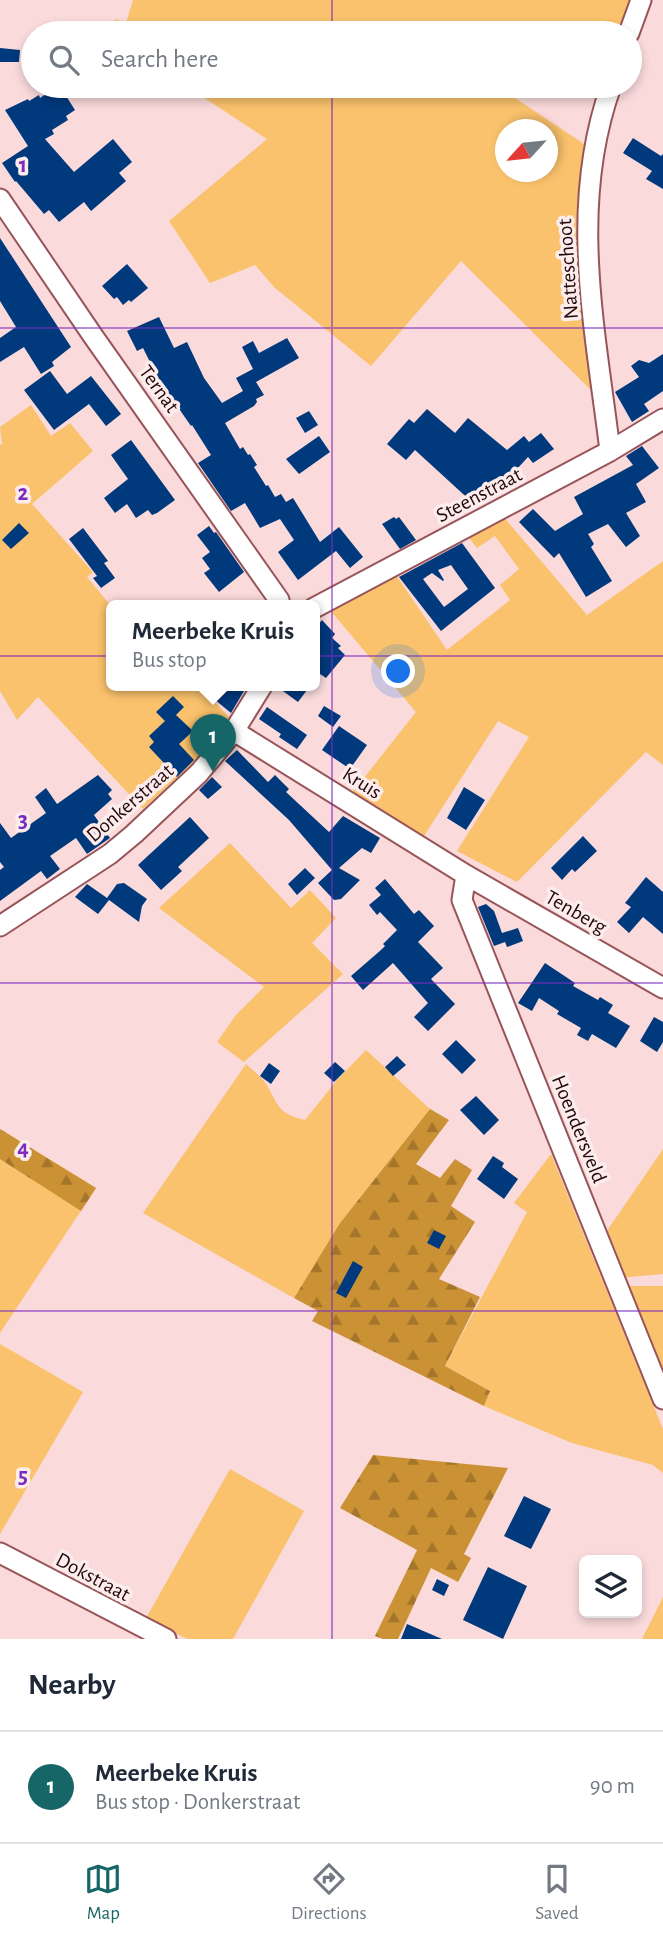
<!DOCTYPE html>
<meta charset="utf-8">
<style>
:root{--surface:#fff;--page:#f2f2f3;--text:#1f2937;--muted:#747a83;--line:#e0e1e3;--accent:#176667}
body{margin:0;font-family:"Alegreya Sans",sans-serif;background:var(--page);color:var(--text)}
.controls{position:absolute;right:21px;bottom:21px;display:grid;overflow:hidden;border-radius:10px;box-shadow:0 4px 10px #0003}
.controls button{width:63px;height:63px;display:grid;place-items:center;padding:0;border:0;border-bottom:2px solid var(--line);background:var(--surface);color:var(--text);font:35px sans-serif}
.compass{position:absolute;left:495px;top:119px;width:63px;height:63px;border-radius:50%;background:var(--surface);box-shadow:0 4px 10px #0003;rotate:243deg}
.you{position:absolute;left:399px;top:672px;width:24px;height:24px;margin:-18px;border:5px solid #fff;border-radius:50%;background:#1a73e8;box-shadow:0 0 0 10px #1a73e833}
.badge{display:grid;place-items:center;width:46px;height:46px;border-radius:50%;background:var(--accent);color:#fff;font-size:23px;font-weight:700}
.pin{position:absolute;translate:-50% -58px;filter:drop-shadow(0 2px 4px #0008)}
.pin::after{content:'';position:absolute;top:37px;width:24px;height:21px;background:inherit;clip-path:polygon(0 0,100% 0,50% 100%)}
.popup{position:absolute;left:106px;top:600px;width:214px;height:91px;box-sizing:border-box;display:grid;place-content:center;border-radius:10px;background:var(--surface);filter:drop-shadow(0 2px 5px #0005);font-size:23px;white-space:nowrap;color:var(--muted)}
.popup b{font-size:26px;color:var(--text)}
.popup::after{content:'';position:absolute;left:50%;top:100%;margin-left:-14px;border:14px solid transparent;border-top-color:var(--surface)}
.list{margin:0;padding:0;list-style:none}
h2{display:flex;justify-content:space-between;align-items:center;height:91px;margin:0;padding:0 28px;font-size:30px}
h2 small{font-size:23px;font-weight:400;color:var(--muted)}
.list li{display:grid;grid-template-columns:46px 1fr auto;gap:21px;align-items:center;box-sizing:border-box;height:112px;padding:0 28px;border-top:2px solid var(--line)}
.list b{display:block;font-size:26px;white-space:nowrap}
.list p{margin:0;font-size:23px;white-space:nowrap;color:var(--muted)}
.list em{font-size:23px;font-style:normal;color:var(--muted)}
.icon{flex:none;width:38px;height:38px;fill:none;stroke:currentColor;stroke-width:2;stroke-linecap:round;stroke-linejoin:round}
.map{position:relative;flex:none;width:663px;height:1639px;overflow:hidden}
.search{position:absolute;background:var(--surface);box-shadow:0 4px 10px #0003;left:21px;right:21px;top:21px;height:77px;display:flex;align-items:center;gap:18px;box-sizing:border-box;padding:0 24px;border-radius:38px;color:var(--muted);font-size:26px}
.sheet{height:203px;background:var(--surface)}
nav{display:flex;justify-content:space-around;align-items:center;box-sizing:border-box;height:98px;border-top:2px solid var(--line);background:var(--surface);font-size:19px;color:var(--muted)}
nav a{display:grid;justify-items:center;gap:4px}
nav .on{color:var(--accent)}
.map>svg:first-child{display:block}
.grass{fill:#fac26c;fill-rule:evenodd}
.forest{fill:url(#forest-firs)}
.building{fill:#00397c;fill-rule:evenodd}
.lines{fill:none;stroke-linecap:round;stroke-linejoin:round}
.minor-casing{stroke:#985559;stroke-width:23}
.minor{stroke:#fff;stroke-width:19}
.grid{fill:none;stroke:#7b2cbf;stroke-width:2;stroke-opacity:0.55}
.labels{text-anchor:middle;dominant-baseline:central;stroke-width:7;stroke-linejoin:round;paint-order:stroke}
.street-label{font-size:21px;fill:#22080b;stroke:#fcecec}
.grid-label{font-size:23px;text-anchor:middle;font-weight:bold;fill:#7b2cbf;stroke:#fcecec;stroke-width:7;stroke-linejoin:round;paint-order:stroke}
</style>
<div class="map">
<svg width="663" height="1639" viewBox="0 0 663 1639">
<defs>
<pattern id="forest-firs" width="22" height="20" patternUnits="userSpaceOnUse" patternTransform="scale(1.75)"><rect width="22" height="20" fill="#ca9234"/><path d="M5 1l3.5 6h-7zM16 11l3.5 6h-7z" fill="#a4752a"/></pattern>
</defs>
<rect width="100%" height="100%" fill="#fadadb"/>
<!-- grass -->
<path class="grass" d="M133,0H634L623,33H112L115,19L126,23Z
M186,86H497L584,144L580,226L597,396L461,261L371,366L275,288L255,265L210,283L169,221L267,139ZM505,130H548V172H505Z
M31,405L51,436L70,423L93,451L32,504L93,572L87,577L111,606V686H200L229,717L195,761L143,809L38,697L17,720L0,691V445L2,444L0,427Z
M502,515L587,615L663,561V765L646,752L517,882L457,851L529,737L498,721L424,836L352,793L416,712L329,609L396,575L447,650L510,600L500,585L519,569L495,536L477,548L466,534Z
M230,843L291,908L310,890L336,918L312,943L343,974L244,1062L217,1042L236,1015L264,987L159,908Z
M366,1050L430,1109L340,1223L294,1298L143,1213L246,1064C253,1071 262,1077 266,1084C280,1107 277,1113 305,1120L337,1080Z
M0,1129L96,1188L0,1333Z
M663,1149V1274L618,1278L602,1238Z
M551,1154L663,1429V1473L653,1465L572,1443L484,1406L490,1391L445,1366L527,1212L514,1203Z
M622,1286H663V1391Z
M0,1344L83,1392L0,1534Z
M230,1469L304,1511L233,1639H188L145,1620Z
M663,1597V1639H642Z"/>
<!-- forest -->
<path class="forest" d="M430,1109L449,1120L416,1164L440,1178L455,1159L472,1170L451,1206L475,1222L439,1279L480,1297L445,1366L490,1391L484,1406L312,1321L318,1311L294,1298L340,1223Z
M0,1129L96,1188L81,1211L0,1159Z
M373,1455L508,1468L464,1554L471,1558L458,1582L431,1568L398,1639H383L375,1636L417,1550L340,1508Z"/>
<!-- building -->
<path class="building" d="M0,48L20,50L19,62H0Z
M61,88L75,110L66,116L68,120L52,130L54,134L45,139L74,172L113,139L132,162L119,173L126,181L91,211L84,202L59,222L49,210L44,214L16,181L15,182L2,163L28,146L5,110L28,99L29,101L39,95L40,98L50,91L52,94Z
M633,138L661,156L663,154V189L646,179L652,171L623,153Z
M0,238L71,347L52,362L54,366L41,374L24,347L0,362V338L16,327L0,301Z
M127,264L148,288L131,302L129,300L123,305L117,297L114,299L102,286Z
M159,317L174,348L187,342L204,378L222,403L243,391L236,378L253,369L242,347L253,341L259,353L287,338L299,358L256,382L264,395L256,399L257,402L254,406L225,423L240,449L243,447L248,455L250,454L257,465L254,467L266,486L268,485L275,497L281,494L286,502L293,498L320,542L339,527L363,557L350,568L336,551L298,580L278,552L294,540L280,519L260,528L245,503L231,511L198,463L211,455L192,425L191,426L159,380L143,348L137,351L127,331Z
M663,354V391L644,404L649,411L632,422L615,392L639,377L631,366L639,360L649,363Z
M50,371L67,394L91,376L121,414L106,426L89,404L54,430L24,390Z
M427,409L455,433L468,418L507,450L524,436L529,442L541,433L554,449L533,463L528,457L492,496L486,491L474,504L415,450L406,460L387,444L409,419L414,423Z
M309,411L318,425L305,433L296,418Z
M319,436L330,452L299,474L286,459Z
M131,440L175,500L157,513L152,515L148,510L136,518L127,504L115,513L104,498L128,479L111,455Z
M642,446L659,468L636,484L646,502L626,513L640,536L626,547L608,524L588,534L594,544L591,547L612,581L586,597L559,553L554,558L519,522L533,509L555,531L583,514L574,497L633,465L626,456Z
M394,517L396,519L399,517L416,540L400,549L382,524Z
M19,523L29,533L11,549L2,540Z
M209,526L214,533L216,532L244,572L219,592L204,573L210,569L202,558L210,552L197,535Z
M83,528L108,561L104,563L115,578L101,588L93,578L97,576L69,539Z
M462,543L495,588L441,631L399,577ZM451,565L468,589L444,607L423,579L432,573L443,581L444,580L438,570Z
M322,620L335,634L332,638L341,646L338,648L345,655L326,678L314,670V629Z
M207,686H247L231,713L214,699L217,695Z
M276,686H310L298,702Z
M173,696L184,707L176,715L193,731L179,744L194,760L177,777L149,747L154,742L149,736L165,721L156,712Z
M324,706L341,716L333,727L318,716Z
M267,707L307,735L297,749L279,737L281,734L259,719Z
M339,726L367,745L350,769L322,750Z
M237,750L268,782L275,775L289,789L286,792L329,832L343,816L380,838L371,853L362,848L339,868L360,880L341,899L334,900L318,883L332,870L289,820L225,761Z
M98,775L112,790L108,794L112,799L94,815L110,838L87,854L76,838L50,856L60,869L47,879L41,871L0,901V870L4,867L0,862V823L11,838L46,813L35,797L46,788L57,804Z
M212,777L222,787L208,799L199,790Z
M464,787L485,800L466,830L447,818Z
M190,817L209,838L178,867L182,871L161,890L138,865Z
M583,836L597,851L575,872L572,869L562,880L551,868Z
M305,868L315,878L297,895L288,884Z
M646,877L663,892V934L643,917L629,933L617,922L631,907L625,903Z
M385,879L414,914L419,910L434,926L418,942L443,968L431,979L455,1004L428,1031L414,1017L428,1003L393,963L363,990L351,976L381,950L385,946L383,944L397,930L380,912L377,915L369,905L381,895L375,888Z
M124,883L147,899L142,906L139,922L109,900L98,914L75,897L87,884L107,898L117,884Z
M486,904L494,911L502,933L518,928L523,941L507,947L505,942L494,946L478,907Z
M545,963L575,983L573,986L598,1000L600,997L613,1005L608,1013L630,1026L616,1048L592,1034L588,1041L577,1035L581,1028L557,1014L559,1011L539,998L532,1011L518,1003Z
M654,1017L663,1022V1042L657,1052L640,1041Z
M456,1040L476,1060L462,1074L442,1054Z
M397,1056L406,1065L393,1076L385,1067Z
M335,1062L345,1071L334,1082L324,1073Z
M269,1063L280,1071L271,1084L260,1076Z
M476,1096L499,1120L484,1135L460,1110Z
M493,1156L504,1163L502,1167L518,1179L504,1199L477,1179Z
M434,1230L446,1236L439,1249L427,1243Z
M353,1261L363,1267L346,1298L336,1293Z
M524,1496L551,1509L531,1549L504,1536Z
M488,1567L527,1586L503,1639L463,1620Z
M437,1579L449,1585L444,1596L432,1590Z
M407,1624L442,1639H401Z"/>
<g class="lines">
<!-- minor casing -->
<g class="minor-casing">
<path id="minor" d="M629,33L641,0
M0,199L93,336L279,600L280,606
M610,451C595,327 568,207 611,86
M314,608L610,451L663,419
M234,731L466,875L663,988
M466,875L462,900L663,1399
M0,926L110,854L134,834L199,773L234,731L262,686
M0,1553L166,1639"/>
</g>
<!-- minor -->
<use href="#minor" class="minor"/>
</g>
<!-- grid -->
<path class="grid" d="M332,0V33M332,86V1639M0,328H663M0,656H663M0,983H663M0,1311H663"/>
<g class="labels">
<!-- street labels -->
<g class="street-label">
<text transform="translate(568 269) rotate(-94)">Natteschoot</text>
<text transform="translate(159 389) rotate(54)">Ternat</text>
<text transform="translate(479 495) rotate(-28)">Steenstraat</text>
<text transform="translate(362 783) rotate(32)">Kruis</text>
<text transform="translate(130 803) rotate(-41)">Donkerstraat</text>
<text transform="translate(576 912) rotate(30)">Tenberg</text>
<text transform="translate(579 1129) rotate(68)">Hoendersveld</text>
<text transform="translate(93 1577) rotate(28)">Dokstraat</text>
</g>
</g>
<g class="grid-label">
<text x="23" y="172">1</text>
<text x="23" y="500">2</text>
<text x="23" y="827">3</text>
<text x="23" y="1155">4</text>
<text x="23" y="1483">5</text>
</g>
</svg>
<div class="controls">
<button><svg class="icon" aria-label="layers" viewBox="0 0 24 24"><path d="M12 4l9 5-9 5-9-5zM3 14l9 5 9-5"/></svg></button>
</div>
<svg class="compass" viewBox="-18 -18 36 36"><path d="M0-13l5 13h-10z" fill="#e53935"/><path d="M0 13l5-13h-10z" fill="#747a83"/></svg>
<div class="you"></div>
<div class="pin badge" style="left:213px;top:772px">1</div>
<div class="popup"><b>Meerbeke Kruis</b>Bus stop</div>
<div class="search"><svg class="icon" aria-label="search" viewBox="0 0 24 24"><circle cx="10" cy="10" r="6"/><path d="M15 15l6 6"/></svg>Search here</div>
</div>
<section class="sheet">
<h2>Nearby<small></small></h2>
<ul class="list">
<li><span class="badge">1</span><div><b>Meerbeke Kruis</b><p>Bus stop · Donkerstraat</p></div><em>90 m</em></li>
</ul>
</section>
<nav>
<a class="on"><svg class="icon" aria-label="map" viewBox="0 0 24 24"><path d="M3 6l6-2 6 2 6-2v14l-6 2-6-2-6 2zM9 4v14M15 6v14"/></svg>Map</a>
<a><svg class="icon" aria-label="directions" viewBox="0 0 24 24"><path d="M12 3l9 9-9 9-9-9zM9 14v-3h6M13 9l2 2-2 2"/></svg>Directions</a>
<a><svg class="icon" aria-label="saved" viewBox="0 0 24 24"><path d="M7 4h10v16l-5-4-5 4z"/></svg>Saved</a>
</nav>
